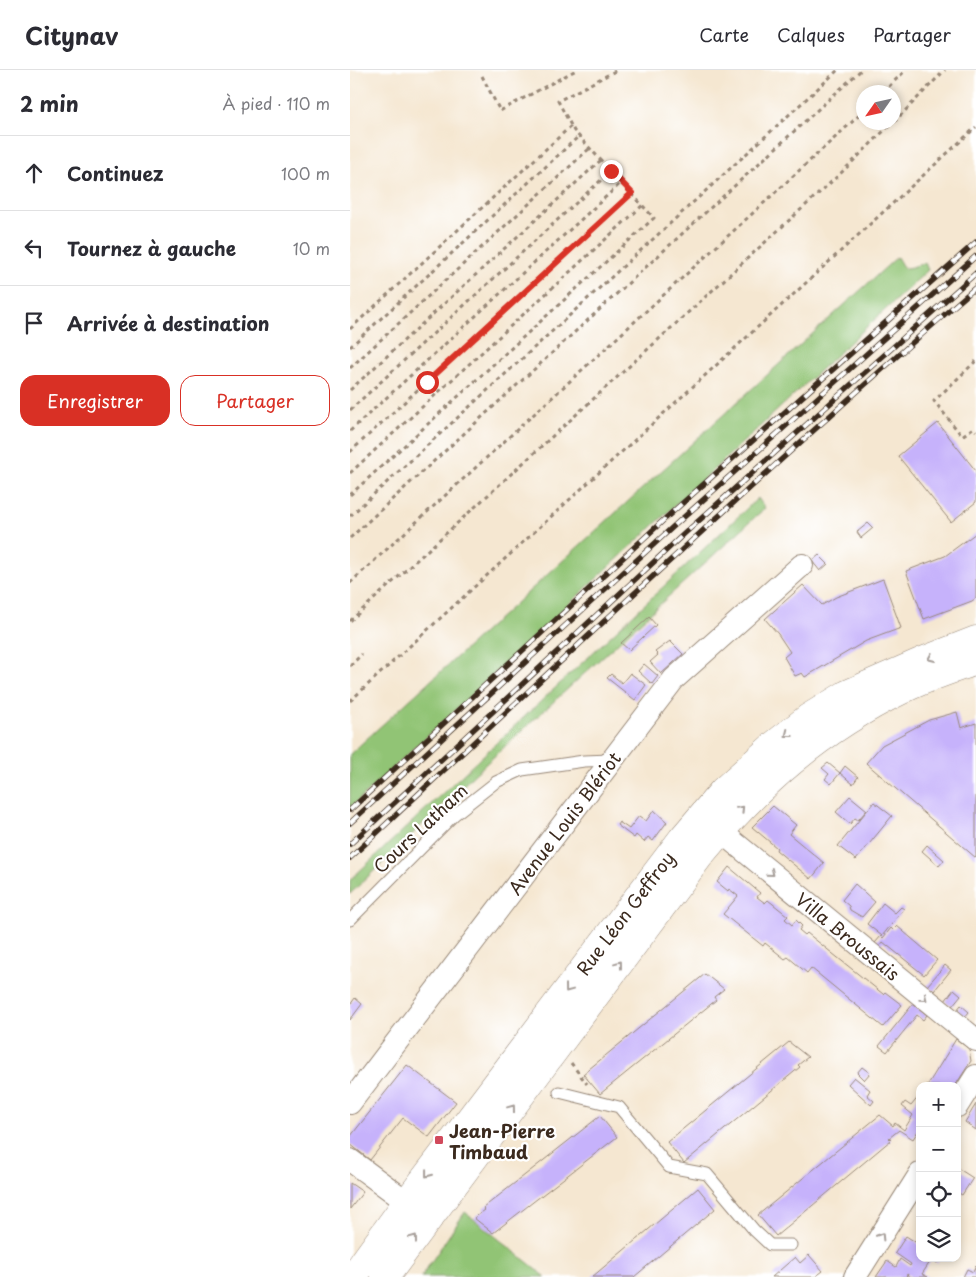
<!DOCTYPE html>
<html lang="fr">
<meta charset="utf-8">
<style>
:root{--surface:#fff;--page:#f7f7f7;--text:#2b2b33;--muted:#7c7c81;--line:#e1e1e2;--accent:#d93025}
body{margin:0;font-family:"Playpen Sans",sans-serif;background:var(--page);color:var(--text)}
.controls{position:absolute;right:15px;bottom:15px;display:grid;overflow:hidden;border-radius:10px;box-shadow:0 2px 8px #0003}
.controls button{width:45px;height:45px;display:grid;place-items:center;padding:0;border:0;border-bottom:1px solid var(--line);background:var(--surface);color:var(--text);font:25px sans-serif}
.compass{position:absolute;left:506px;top:15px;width:45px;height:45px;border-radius:50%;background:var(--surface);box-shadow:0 2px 8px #0003;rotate:236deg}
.stop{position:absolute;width:15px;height:15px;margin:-11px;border:4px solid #d93025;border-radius:50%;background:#fff}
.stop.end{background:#d93025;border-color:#fff;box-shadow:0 1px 5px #0008}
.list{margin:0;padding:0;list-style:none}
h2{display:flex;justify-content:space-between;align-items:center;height:65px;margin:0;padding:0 20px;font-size:21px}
h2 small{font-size:16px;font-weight:400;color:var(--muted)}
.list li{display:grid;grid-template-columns:32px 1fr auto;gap:15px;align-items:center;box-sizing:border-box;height:75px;padding:0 20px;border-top:1px solid var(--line)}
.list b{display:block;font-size:19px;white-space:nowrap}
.list em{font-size:16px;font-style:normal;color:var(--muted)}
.actions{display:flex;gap:10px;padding:15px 20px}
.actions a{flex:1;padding:11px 0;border:1px solid var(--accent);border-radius:15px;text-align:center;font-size:18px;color:var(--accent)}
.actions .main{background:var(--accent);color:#fff}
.icon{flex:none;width:28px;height:28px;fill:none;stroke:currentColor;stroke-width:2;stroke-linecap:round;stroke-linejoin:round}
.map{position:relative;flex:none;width:626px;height:1207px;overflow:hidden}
header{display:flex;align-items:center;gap:30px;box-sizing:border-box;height:70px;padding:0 25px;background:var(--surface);border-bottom:1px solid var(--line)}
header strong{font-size:24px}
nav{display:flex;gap:28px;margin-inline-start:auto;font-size:18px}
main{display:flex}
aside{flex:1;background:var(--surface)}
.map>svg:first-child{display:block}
.green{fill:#91c475;stroke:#66774a}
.building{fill:#c6b2fb}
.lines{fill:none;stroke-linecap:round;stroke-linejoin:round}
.service-casing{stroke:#988878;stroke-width:13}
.minor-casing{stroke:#988878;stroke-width:24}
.tertiary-casing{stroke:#988878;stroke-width:29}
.path{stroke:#988878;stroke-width:3;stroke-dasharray:4 4;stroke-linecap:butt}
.service{stroke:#fff;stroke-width:11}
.minor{stroke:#fff;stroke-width:22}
.tertiary{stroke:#fff;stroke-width:28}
.rail-casing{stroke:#3b2a1e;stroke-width:5.5}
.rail{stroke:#fff;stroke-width:4;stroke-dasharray:11;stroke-linecap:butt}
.oneway{stroke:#a79f9a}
.route{stroke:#d93025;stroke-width:6}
.poi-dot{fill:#d1495b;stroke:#fff;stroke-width:2}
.labels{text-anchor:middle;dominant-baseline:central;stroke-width:4.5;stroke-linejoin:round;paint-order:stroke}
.street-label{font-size:18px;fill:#3b2a1e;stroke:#fff}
.poi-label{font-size:18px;font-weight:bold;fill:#3b2a1e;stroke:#fff;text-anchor:start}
</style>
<header>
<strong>Citynav</strong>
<nav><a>Carte</a><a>Calques</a><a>Partager</a></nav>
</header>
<main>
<aside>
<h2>2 min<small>À pied · 110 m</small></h2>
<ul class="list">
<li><svg class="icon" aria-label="ahead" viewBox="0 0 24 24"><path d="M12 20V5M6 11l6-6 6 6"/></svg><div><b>Continuez</b></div><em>100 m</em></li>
<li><svg class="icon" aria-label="left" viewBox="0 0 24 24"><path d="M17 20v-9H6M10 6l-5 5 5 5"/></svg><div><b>Tournez à gauche</b></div><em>10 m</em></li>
<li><svg class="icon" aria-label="arrive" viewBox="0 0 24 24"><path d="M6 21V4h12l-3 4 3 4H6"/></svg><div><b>Arrivée à destination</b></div></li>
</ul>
<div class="actions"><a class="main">Enregistrer</a><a>Partager</a></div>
</aside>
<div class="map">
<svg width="626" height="1207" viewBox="0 0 626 1207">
<rect width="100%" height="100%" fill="#fff"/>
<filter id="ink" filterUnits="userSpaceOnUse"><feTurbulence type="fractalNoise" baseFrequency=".02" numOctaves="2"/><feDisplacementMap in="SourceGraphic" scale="10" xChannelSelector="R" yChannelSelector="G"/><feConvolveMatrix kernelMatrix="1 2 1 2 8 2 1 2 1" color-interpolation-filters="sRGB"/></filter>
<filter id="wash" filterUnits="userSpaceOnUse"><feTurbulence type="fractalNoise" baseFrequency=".0096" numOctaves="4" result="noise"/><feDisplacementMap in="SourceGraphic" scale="20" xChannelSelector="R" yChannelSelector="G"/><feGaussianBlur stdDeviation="1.12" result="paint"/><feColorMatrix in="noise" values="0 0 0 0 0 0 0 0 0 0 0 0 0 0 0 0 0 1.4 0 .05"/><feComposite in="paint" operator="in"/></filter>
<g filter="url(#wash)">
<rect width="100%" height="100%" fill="#f5e7d1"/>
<!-- green -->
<path class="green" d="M547,187L554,199L575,193L578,200L0,738V684Z
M408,428L415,438L126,703L0,824V810Z
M115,1142L196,1207H71Z"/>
<g id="blocks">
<!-- building -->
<path class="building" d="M588,353L626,401V432L601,452L548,386Z
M518,453L523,458L511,468L507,462Z
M626,463V528L622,531L574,549L556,501L595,486Z
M469,485L478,494L470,501L462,491Z
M533,509L551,558L516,571L455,607L452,603L445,606L434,587L440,582L428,564L415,549L453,515L472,535L486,527Z
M299,547L306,555L279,580L271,573Z
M320,571L333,584L311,604L300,592L308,585L305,582Z
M294,594L308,606L302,614L288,601Z
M280,603L296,615L285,630L257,608L261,604L272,613Z
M607,642L611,658L626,653V788L516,693L532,675L579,650Z
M478,693L490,703L481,714L475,709L479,704L472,698Z
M495,696L508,707L503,714L490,703Z
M500,726L517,740L508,750L505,748L500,754L486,742Z
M524,732L542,746L506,790L488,776Z
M423,736L446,755L439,764L474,793L461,809L426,780L427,778L402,757Z
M304,740L317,752L303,771L298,767L294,772L286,765L284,768L267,755L269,752L279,759L289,746L296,751Z
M577,775L594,790L589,796L572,781Z
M379,797L410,823L407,827L415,833L418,830L438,846L435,849L442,855L446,850L452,856L449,860L455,865L457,863L533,924L535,922L552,935L533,957L461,898L457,903L438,887L435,889L415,873L413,876L373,844L388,826L379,819L378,821L367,812Z
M505,814L525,832L512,847L500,840L499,836L492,830Z
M533,833L545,843L551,837L554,839L532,866L517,854Z
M547,856L587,890L574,905L533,872L529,877L525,873L531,866L533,868L541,858L543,860Z
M595,895L601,900L584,921L577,916Z
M355,904L374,919L364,927L366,930L250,1024L233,1004Z
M604,919L611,925L602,936L595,931Z
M5,928L12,934L0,950V935Z
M563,934L577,945L573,950L567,945L537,982L529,976Z
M611,935L619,942L615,947L607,940Z
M606,969L619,979L621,991L605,1016H577Z
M439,972L458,987L448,995L450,997L334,1093L317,1072Z
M57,995L106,1032L79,1067L53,1048L20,1090L0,1074V1067Z
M512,997L520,1003L514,1010L507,1003Z
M504,1007L520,1020L517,1025L524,1031L521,1035L498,1014Z
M570,1025V1058L563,1069L549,1060L539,1068L541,1070L426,1166L408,1145L530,1045L543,1056L545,1053L554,1060L563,1045L552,1036L555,1032L561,1036Z
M626,1034V1060L615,1052Z
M250,1046L267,1067L143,1163L124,1148L135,1140L133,1138Z
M609,1099L623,1108L612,1125L607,1122V1102Z
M0,1113L13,1122L0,1139Z
M348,1118L365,1139L284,1207H242Z
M556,1166L570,1175V1188H590L587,1193L582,1189L572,1204L578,1207H561L557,1204L556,1207H526L537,1191L546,1197L550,1189L560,1196L561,1194L545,1183Z
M459,1185L473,1201L465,1207H422L445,1187L450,1193Z
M626,1196V1207H613L617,1199L623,1202Z"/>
</g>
</g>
<g filter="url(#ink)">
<use href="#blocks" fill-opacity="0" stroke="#988878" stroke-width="1"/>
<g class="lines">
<!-- service casing -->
<g class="service-casing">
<path id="service" d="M0,850L104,745L146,712L172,700L234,691L261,690
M209,1022L269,1037L319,1097L357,1104L404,1160L420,1175H441"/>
</g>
<!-- minor casing -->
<g class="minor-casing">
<path id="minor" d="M370,761L626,970
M0,1033L324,609L452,495
M607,1036L626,1006
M0,1090L57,1132
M505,1207L570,1104"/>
</g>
<!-- tertiary casing -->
<g class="tertiary-casing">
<path id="tertiary" d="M3,1207L57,1132L332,769L373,721L424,675L458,648L497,624L575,590L626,570
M35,1207L351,784C409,714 470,660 552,620C575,608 601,600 626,591"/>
</g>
<!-- path -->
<path class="path" d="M132,6L150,41L226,0
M533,22L556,0
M544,52L595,0
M0,259L221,56
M0,277L229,66
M626,291L584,331L612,366L623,358L626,361
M0,298L240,78
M0,320L251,90
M0,340L261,101
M0,361L272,112
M0,382L282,123
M0,403L293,135
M0,425L304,148L224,61L208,31L267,0
M0,446L488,0
M0,468L511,0
M0,513L514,41
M0,551L491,103L543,52
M0,596L12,584
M0,631L626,57
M221,993L237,1014"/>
<!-- service -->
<use href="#service" class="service"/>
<!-- minor -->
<use href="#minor" class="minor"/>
<!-- tertiary -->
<use href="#tertiary" class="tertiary"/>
<!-- rail casing -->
<g class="rail-casing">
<path id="rail" d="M0,740L318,446L626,172
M0,753L325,455L626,186
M0,774L335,463L626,203
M0,788C206,595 413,402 626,217"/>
</g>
<!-- rail -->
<use href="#rail" class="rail"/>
</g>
<!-- one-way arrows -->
<defs><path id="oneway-chevron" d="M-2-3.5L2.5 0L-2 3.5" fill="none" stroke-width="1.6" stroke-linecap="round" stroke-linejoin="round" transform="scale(1.25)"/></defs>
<g class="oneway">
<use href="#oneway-chevron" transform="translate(581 588) rotate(157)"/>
<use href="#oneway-chevron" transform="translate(438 664) rotate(142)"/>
<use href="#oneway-chevron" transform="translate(391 739) rotate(-46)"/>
<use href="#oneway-chevron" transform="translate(421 803) rotate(39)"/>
<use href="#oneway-chevron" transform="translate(269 894) rotate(-53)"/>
<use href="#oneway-chevron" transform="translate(218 919) rotate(127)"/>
<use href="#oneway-chevron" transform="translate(574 928) rotate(39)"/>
<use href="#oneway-chevron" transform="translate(162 1038) rotate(-53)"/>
<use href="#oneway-chevron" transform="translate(78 1104) rotate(128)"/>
<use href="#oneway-chevron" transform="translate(531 1166) rotate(-58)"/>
<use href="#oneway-chevron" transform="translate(64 1168) rotate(-53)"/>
</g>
</g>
<g class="lines" filter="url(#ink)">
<!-- route -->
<path class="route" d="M77,312L282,123L261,101"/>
</g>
<!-- markers -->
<rect class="poi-dot" x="84" y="1065" width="10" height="10" rx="2.5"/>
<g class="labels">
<!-- street labels -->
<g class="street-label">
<text transform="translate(214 753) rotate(-53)">Avenue Louis Blériot</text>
<text transform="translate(70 758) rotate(-43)">Cours Latham</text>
<text transform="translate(275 843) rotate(-53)">Rue Léon Geffroy</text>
<text transform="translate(498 866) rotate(39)">Villa Broussais</text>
</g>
<!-- poi labels -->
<g class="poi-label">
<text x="99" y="1060">Jean-Pierre<tspan x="99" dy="21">Timbaud</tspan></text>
</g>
</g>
</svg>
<div class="controls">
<button>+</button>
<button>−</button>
<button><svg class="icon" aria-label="locate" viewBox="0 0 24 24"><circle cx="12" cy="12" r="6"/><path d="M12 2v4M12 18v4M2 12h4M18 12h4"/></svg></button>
<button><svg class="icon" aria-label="layers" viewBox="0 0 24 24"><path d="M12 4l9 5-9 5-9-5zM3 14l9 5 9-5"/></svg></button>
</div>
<svg class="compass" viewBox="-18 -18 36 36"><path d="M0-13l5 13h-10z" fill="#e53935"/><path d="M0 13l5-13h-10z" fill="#7c7c81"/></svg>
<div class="stop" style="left:77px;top:312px"></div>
<div class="stop end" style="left:261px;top:101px"></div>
</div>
</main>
